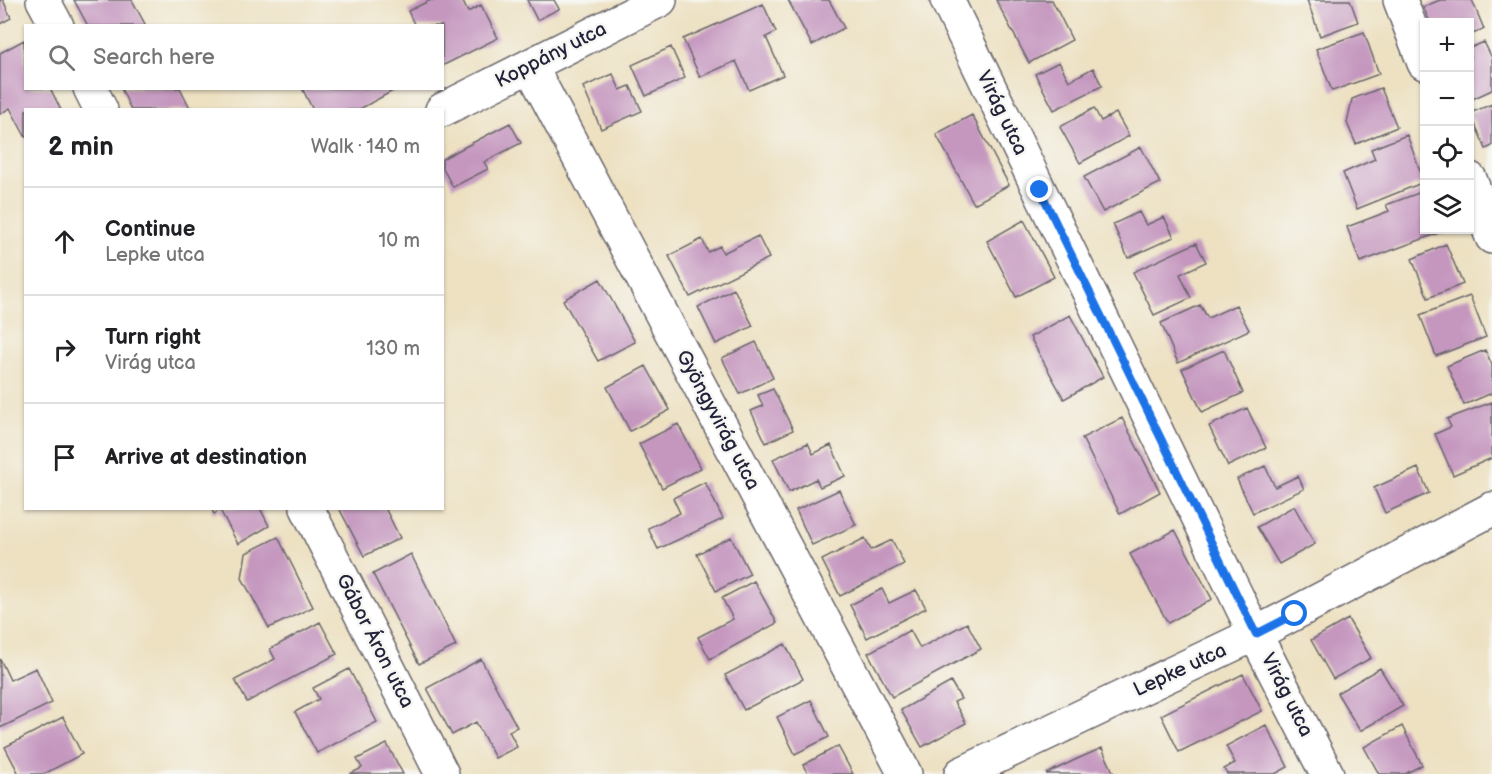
<!DOCTYPE html>
<meta charset="utf-8">
<style>
:root{--surface:#fff;--page:#f6f6f6;--text:#202124;--muted:#757577;--line:#e0e0e0}
body{margin:0;font-family:"Balsamiq Sans",sans-serif;background:var(--page);color:var(--text)}
.controls{position:absolute;right:18px;top:18px;display:grid;overflow:hidden;border-radius:0px;box-shadow:0 2px 4px #0004}
.controls button{width:54px;height:54px;display:grid;place-items:center;padding:0;border:0;border-bottom:2px solid var(--line);background:var(--surface);color:var(--text);font:30px sans-serif}
.stop{position:absolute;width:18px;height:18px;margin:-14px;border:4px solid #1a73e8;border-radius:50%;background:#fff}
.stop.end{background:#1a73e8;border-color:#fff;box-shadow:0 2px 6px #0008}
.list{margin:0;padding:0;list-style:none}
h2{display:flex;justify-content:space-between;align-items:center;height:78px;margin:0;padding:0 24px;font-size:26px}
h2 small{font-size:20px;font-weight:400;color:var(--muted)}
.list li{display:grid;grid-template-columns:39px 1fr auto;gap:18px;align-items:center;box-sizing:border-box;height:108px;padding:0 24px;border-top:2px solid var(--line)}
.list b{display:block;font-size:22px;white-space:nowrap}
.list p{margin:0;font-size:20px;white-space:nowrap;color:var(--muted)}
.list em{font-size:20px;font-style:normal;color:var(--muted)}
.icon{flex:none;width:33px;height:33px;fill:none;stroke:currentColor;stroke-width:2;stroke-linecap:round;stroke-linejoin:round}
.map{position:relative;flex:none;width:1492px;height:774px;overflow:hidden}
.search{position:absolute;background:var(--surface);box-shadow:0 2px 4px #0004;left:24px;top:24px;width:420px;height:66px;display:flex;align-items:center;gap:15px;box-sizing:border-box;padding:0 21px;border-radius:0px;color:var(--muted);font-size:22px}
.panel{position:absolute;background:var(--surface);box-shadow:0 2px 4px #0004;left:24px;top:108px;width:420px;height:402px;border-radius:0px}
.map>svg:first-child{display:block}
.building{fill:#c597bf}
.lines{fill:none;stroke-linecap:round;stroke-linejoin:round}
.minor-casing{stroke:#69656a;stroke-width:36}
.minor{stroke:#fff;stroke-width:33}
.route{stroke:#1a73e8;stroke-width:8}
.labels{text-anchor:middle;dominant-baseline:central;stroke-width:5;stroke-linejoin:round;paint-order:stroke}
.street-label{font-size:20px;fill:#22223b;stroke:#f6f6f2}
</style>
<div class="map">
<svg width="1492" height="774" viewBox="0 0 1492 774">
<rect width="100%" height="100%" fill="#f6f6f2"/>
<filter id="ink" filterUnits="userSpaceOnUse"><feTurbulence type="fractalNoise" baseFrequency=".0167" numOctaves="2"/><feDisplacementMap in="SourceGraphic" scale="12" xChannelSelector="R" yChannelSelector="G"/><feConvolveMatrix kernelMatrix="1 2 1 2 8 2 1 2 1" color-interpolation-filters="sRGB"/></filter>
<filter id="wash" filterUnits="userSpaceOnUse"><feTurbulence type="fractalNoise" baseFrequency=".008" numOctaves="4" result="noise"/><feDisplacementMap in="SourceGraphic" scale="24" xChannelSelector="R" yChannelSelector="G"/><feGaussianBlur stdDeviation="1.35" result="paint"/><feColorMatrix in="noise" values="0 0 0 0 0 0 0 0 0 0 0 0 0 0 0 0 0 1.4 0 .05"/><feComposite in="paint" operator="in"/></filter>
<g filter="url(#wash)">
<rect width="100%" height="100%" fill="#ede1c2"/>
<g id="blocks">
<!-- building -->
<path class="building" d="M0,0H3L11,18L0,24Z
M74,0H132L146,26H88Z
M431,0H462L468,12L481,5L498,38L442,66V26H415L408,11Z
M527,0H554L559,9L537,20Z
M788,0H829L844,28L812,45Z
M996,0H1052L1072,40L1029,63Z
M1307,0H1350L1358,22L1320,36Z
M1440,0H1472L1484,29L1470,35V22H1430L1423,7Z
M763,4L776,32L766,37L783,75L749,90L736,61L700,77L683,39Z
M1364,32L1379,74L1332,91L1316,49Z
M24,40L26,88H50L61,110H26V138L10,108L0,114V53Z
M1484,42L1492,58V90L1470,100V48Z
M671,47L685,78L646,96L632,65Z
M1059,62L1069,81L1093,68L1102,86L1054,110L1035,74Z
M613,74L620,90L630,86L642,111L601,129L583,87Z
M121,88H180L191,110H131Z
M302,88H398L358,110H313Z
M1381,88L1397,127L1356,144L1347,123L1352,99Z
M1492,104V146L1486,149L1470,113Z
M1094,108L1101,121L1116,113L1129,136L1080,163L1060,127Z
M972,115L1009,185L974,204L936,134Z
M510,123L521,143L484,162L488,169L453,187L442,167V159Z
M1407,135L1424,182L1357,209L1343,173L1375,159L1371,149Z
M1141,147L1160,183L1103,212L1084,177Z
M1424,191V230H1447L1360,262L1347,227L1389,211L1386,205Z
M1139,212L1146,225L1164,217L1174,237L1128,258L1113,224Z
M1024,220L1054,277L1016,297L987,241Z
M758,236L769,258L690,297L669,256L702,239L708,252L720,246L723,253Z
M1196,243L1206,262L1180,274L1191,298L1154,315L1133,272Z
M1446,244L1463,284L1428,298L1412,259Z
M600,279L635,342L598,361L563,300Z
M734,289L753,326L716,344L698,307Z
M1470,296L1486,337L1436,356L1420,315Z
M1200,305L1208,318L1236,305L1249,330L1178,363L1161,323Z
M1070,315L1103,377L1064,399L1030,337Z
M756,342L773,378L740,394L722,358Z
M1224,350L1243,393L1202,412L1182,369Z
M1485,350L1492,365V393L1464,405L1447,366Z
M646,366L670,410L630,431L607,387Z
M773,389L793,430L766,443L751,411L763,406L758,395Z
M1492,402V458L1453,475L1435,434L1451,427L1447,419Z
M1247,408L1266,448L1228,466L1209,426Z
M1122,418L1160,492L1120,514L1082,438Z
M678,424L701,468L662,488L639,444Z
M808,443L813,454L831,445L845,476L820,487L816,479L789,492L773,459Z
M1265,466L1275,487L1298,476L1304,489L1253,513L1237,479Z
M1418,468L1429,493L1385,513L1374,488Z
M705,482L723,519L658,549L648,528L680,513L673,498Z
M839,490L856,525L812,545L796,510Z
M1294,506L1315,544L1279,564L1257,527Z
M211,508H260L269,526L238,544L220,510L214,514Z
M339,508H385L400,538L364,556Z
M1175,530L1212,599L1168,623L1130,554Z
M278,537L313,607L269,628L242,578L246,553Z
M731,537L750,574L716,591L697,554Z
M865,538L871,550L892,540L904,564L840,596L822,560Z
M411,554L456,646L419,664L373,574Z
M754,581L777,623L710,659L698,637L733,619L722,598Z
M882,589L889,603L916,590L926,608L867,638L850,605Z
M1348,619L1371,658L1333,679L1311,640Z
M320,622L337,654L247,702L235,680L275,659L270,649Z
M967,623L981,649L892,697L868,653L910,630L920,648Z
M785,644L803,679L744,710L725,675Z
M0,659L10,680L36,668L52,703L0,728Z
M481,659L517,727L509,731L517,747L495,758L476,722L452,735L427,688Z
M1380,668L1403,706L1360,731L1337,693Z
M349,669L377,722L317,753L295,712L319,699L313,688Z
M1243,674L1262,711L1179,752L1161,715Z
M951,682L961,699L954,702L966,723L922,747L901,710Z
M811,700L829,737L795,754L777,717Z
M63,717L82,754L44,774H19L5,747Z
M1266,725L1288,767L1275,774H1227L1224,769L1235,763L1226,746Z
M1402,726L1422,765L1405,774H1379L1364,747Z
M387,744L403,774H350L362,768L357,759Z
M838,746L853,774H808L803,765Z
M1102,748L1114,774H1046L1077,759Z"/>
</g>
</g>
<g filter="url(#ink)">
<use href="#blocks" fill-opacity="0" stroke="#69656a" stroke-width="1.5"/>
<g class="lines">
<!-- minor casing -->
<g class="minor-casing">
<path id="minor" d="M43,0L57,26
M947,0L1255,634L1327,774
M1400,0L1424,63
M531,67L905,774
M90,88L101,110
M442,110L660,0
M1470,179L1492,237
M307,508L442,774
M961,774L1255,634L1492,509"/>
</g>
<!-- minor -->
<use href="#minor" class="minor"/>
</g>
</g>
<g class="lines" filter="url(#ink)">
<!-- route -->
<path class="route" d="M1040,190L1256,634L1295,614"/>
</g>
<g class="labels">
<!-- street labels -->
<g class="street-label">
<text transform="translate(551 55) rotate(-27)">Koppány utca</text>
<text transform="translate(1002 113) rotate(64)">Virág utca</text>
<text transform="translate(718 420) rotate(62)">Gyöngyvirág utca</text>
<text transform="translate(375 641) rotate(63)">Gábor Áron utca</text>
<text transform="translate(1180 670) rotate(-25)">Lepke utca</text>
<text transform="translate(1287 695) rotate(63)">Virág utca</text>
</g>
</g>
</svg>
<div class="controls">
<button>+</button>
<button>−</button>
<button><svg class="icon" aria-label="locate" viewBox="0 0 24 24"><circle cx="12" cy="12" r="6"/><path d="M12 2v4M12 18v4M2 12h4M18 12h4"/></svg></button>
<button><svg class="icon" aria-label="layers" viewBox="0 0 24 24"><path d="M12 4l9 5-9 5-9-5zM3 14l9 5 9-5"/></svg></button>
</div>
<div class="stop" style="left:1295px;top:614px"></div>
<div class="stop end" style="left:1040px;top:190px"></div>
<div class="search"><svg class="icon" aria-label="search" viewBox="0 0 24 24"><circle cx="10" cy="10" r="6"/><path d="M15 15l6 6"/></svg>Search here</div>
<section class="panel">
<h2>2 min<small>Walk · 140 m</small></h2>
<ul class="list">
<li><svg class="icon" aria-label="ahead" viewBox="0 0 24 24"><path d="M12 20V5M6 11l6-6 6 6"/></svg><div><b>Continue</b><p>Lepke utca</p></div><em>10 m</em></li>
<li><svg class="icon" aria-label="right" viewBox="0 0 24 24"><path d="M7 20v-9h11M14 6l5 5-5 5"/></svg><div><b>Turn right</b><p>Virág utca</p></div><em>130 m</em></li>
<li><svg class="icon" aria-label="arrive" viewBox="0 0 24 24"><path d="M6 21V4h12l-3 4 3 4H6"/></svg><div><b>Arrive at destination</b></div></li>
</ul>
</section>
</div>
